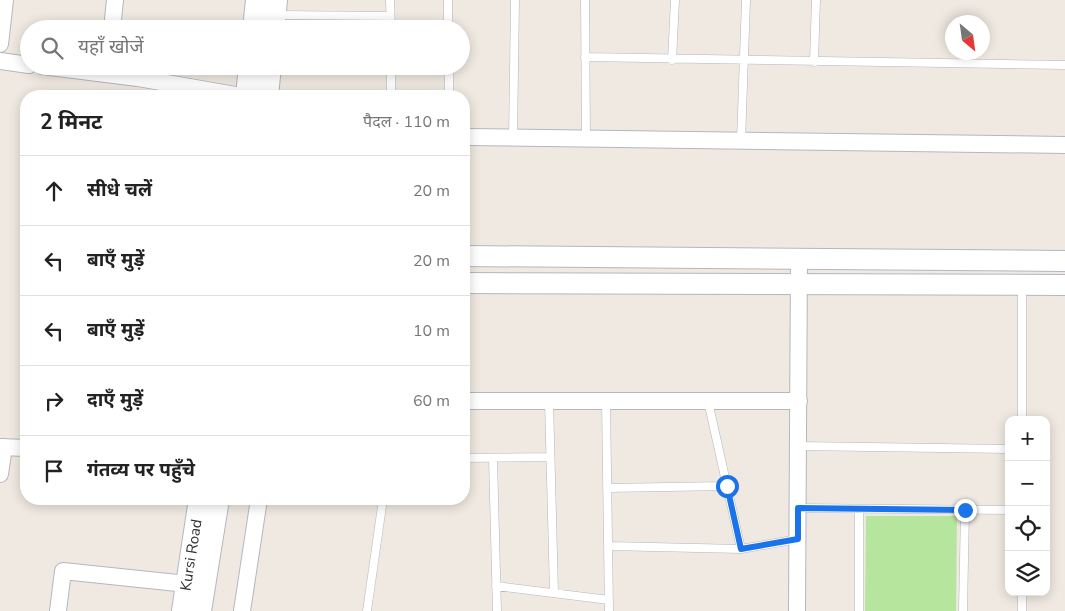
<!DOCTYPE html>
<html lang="hi">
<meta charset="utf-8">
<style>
:root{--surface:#fff;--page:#f6f6f6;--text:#222;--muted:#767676;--line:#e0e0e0}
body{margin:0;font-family:"Nunito Sans","Noto Sans Devanagari",sans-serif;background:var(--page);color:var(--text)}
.controls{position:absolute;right:15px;bottom:15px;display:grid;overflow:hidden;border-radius:10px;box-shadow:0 2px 12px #0003}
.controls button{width:45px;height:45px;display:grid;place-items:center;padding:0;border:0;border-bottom:1px solid var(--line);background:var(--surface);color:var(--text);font:25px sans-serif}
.compass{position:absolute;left:945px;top:15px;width:45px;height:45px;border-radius:50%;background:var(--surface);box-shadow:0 2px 12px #0003;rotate:151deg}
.stop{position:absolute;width:15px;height:15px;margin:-11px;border:4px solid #1a73e8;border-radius:50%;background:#fff}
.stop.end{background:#1a73e8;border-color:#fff;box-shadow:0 1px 5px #0008}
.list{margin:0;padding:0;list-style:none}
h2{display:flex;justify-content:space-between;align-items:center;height:65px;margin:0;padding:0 20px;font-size:21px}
h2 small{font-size:16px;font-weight:400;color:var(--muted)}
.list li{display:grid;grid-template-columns:32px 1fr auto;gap:15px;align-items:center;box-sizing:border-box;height:70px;padding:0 20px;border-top:1px solid var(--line)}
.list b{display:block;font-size:19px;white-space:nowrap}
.list em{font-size:16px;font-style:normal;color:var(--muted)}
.icon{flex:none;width:28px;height:28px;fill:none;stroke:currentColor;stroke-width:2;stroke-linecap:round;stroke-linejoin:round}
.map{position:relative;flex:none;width:1065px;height:611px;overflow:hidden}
.search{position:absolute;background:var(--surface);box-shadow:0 2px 12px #0003;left:20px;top:20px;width:450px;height:55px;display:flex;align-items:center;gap:12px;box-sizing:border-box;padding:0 18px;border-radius:28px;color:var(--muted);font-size:19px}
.panel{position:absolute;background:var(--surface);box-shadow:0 2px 12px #0003;left:20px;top:90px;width:450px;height:415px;border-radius:20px}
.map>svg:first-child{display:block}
.green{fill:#b6e59e}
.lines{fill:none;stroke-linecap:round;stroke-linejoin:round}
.service-casing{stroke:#b4b7c1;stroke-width:9}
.minor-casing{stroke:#b4b7c1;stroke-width:18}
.tertiary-casing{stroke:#b4b7c1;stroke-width:22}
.secondary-casing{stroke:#b4b7c1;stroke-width:24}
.service{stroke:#fff;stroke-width:8}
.minor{stroke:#fff;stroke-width:16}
.tertiary{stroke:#fff;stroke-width:20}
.secondary{stroke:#fff;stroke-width:22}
.route{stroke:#1a73e8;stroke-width:6}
.labels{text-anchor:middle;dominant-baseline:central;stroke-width:5;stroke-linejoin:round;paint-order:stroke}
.street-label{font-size:15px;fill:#2e2e2e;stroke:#fff}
</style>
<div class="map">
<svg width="1065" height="611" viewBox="0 0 1065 611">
<rect width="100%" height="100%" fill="#efe9e1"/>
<!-- green -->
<path class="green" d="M866,516H957L956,611H865Z"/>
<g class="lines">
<!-- service casing -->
<g class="service-casing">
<path id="service" d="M390,0L391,29
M448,0V29
M585,0L586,139
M277,15L390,16
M585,57L1065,65
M672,60L675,0
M814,62L816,0
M391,66V96
M449,66V96
M513,138L515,0
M741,141L746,0
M549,401L554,593
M606,401L609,611
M708,401L741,549
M1022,420V287
M798,446L1009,449
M464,458L550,457
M493,458L497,611
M607,488L727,486
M798,508L1009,510
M859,509V611
M608,546L741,549L798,539
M496,586L609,600
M367,611L383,499
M963,611L965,510
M1022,611V592"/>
</g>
<!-- minor casing -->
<g class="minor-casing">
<path id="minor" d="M112,29L115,0
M0,44L5,0
M0,61L29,65
M42,66L138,78L241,96
M464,137L1065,145
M464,401H799
M0,447L26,448
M0,474L4,447
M58,611L63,571L187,584
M242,611L259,499
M797,611L799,259"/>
</g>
<!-- tertiary casing -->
<g class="tertiary-casing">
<path id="tertiary" d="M464,256L1065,261
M464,283L1065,285"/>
</g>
<!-- secondary casing -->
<g class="secondary-casing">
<path id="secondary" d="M254,29L257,0
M273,29L276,0
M247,96L250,66
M267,96L270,66
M183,611L200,499
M200,611L218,499"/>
</g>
<!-- service -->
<use href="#service" class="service"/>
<!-- minor -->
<use href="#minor" class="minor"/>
<!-- tertiary -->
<use href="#tertiary" class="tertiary"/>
<!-- secondary -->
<use href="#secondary" class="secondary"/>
</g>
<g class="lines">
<!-- route -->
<path class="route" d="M727,486L741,549L798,539V508L965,510"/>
</g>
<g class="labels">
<!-- street labels -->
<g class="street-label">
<text transform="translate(191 555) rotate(-81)">Kursi Road</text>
</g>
</g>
</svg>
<div class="controls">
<button>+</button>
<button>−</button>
<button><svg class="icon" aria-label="locate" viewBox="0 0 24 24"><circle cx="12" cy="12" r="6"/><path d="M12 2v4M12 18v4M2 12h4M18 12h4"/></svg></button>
<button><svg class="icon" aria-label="layers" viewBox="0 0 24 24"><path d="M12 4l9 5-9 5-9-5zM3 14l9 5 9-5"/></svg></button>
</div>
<svg class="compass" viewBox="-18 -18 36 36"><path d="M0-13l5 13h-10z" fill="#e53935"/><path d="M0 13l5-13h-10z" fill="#767676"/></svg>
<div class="stop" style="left:727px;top:486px"></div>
<div class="stop end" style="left:965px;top:510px"></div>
<div class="search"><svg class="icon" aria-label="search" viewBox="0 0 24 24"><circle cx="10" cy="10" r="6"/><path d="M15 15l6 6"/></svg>यहाँ खोजें</div>
<section class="panel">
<h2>2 मिनट<small>पैदल · 110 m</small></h2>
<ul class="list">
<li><svg class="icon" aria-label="ahead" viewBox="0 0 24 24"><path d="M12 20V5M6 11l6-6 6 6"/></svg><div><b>सीधे चलें</b></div><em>20 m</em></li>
<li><svg class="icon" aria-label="left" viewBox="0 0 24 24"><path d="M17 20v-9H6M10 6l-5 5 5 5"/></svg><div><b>बाएँ मुड़ें</b></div><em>20 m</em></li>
<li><svg class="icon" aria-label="left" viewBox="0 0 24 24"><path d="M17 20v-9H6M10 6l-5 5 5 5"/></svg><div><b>बाएँ मुड़ें</b></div><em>10 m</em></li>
<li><svg class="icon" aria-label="right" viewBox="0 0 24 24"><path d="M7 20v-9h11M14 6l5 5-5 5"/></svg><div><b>दाएँ मुड़ें</b></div><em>60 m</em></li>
<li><svg class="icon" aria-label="arrive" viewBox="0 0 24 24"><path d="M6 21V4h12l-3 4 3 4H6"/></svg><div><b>गंतव्य पर पहुँचे</b></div></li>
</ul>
</section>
</div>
